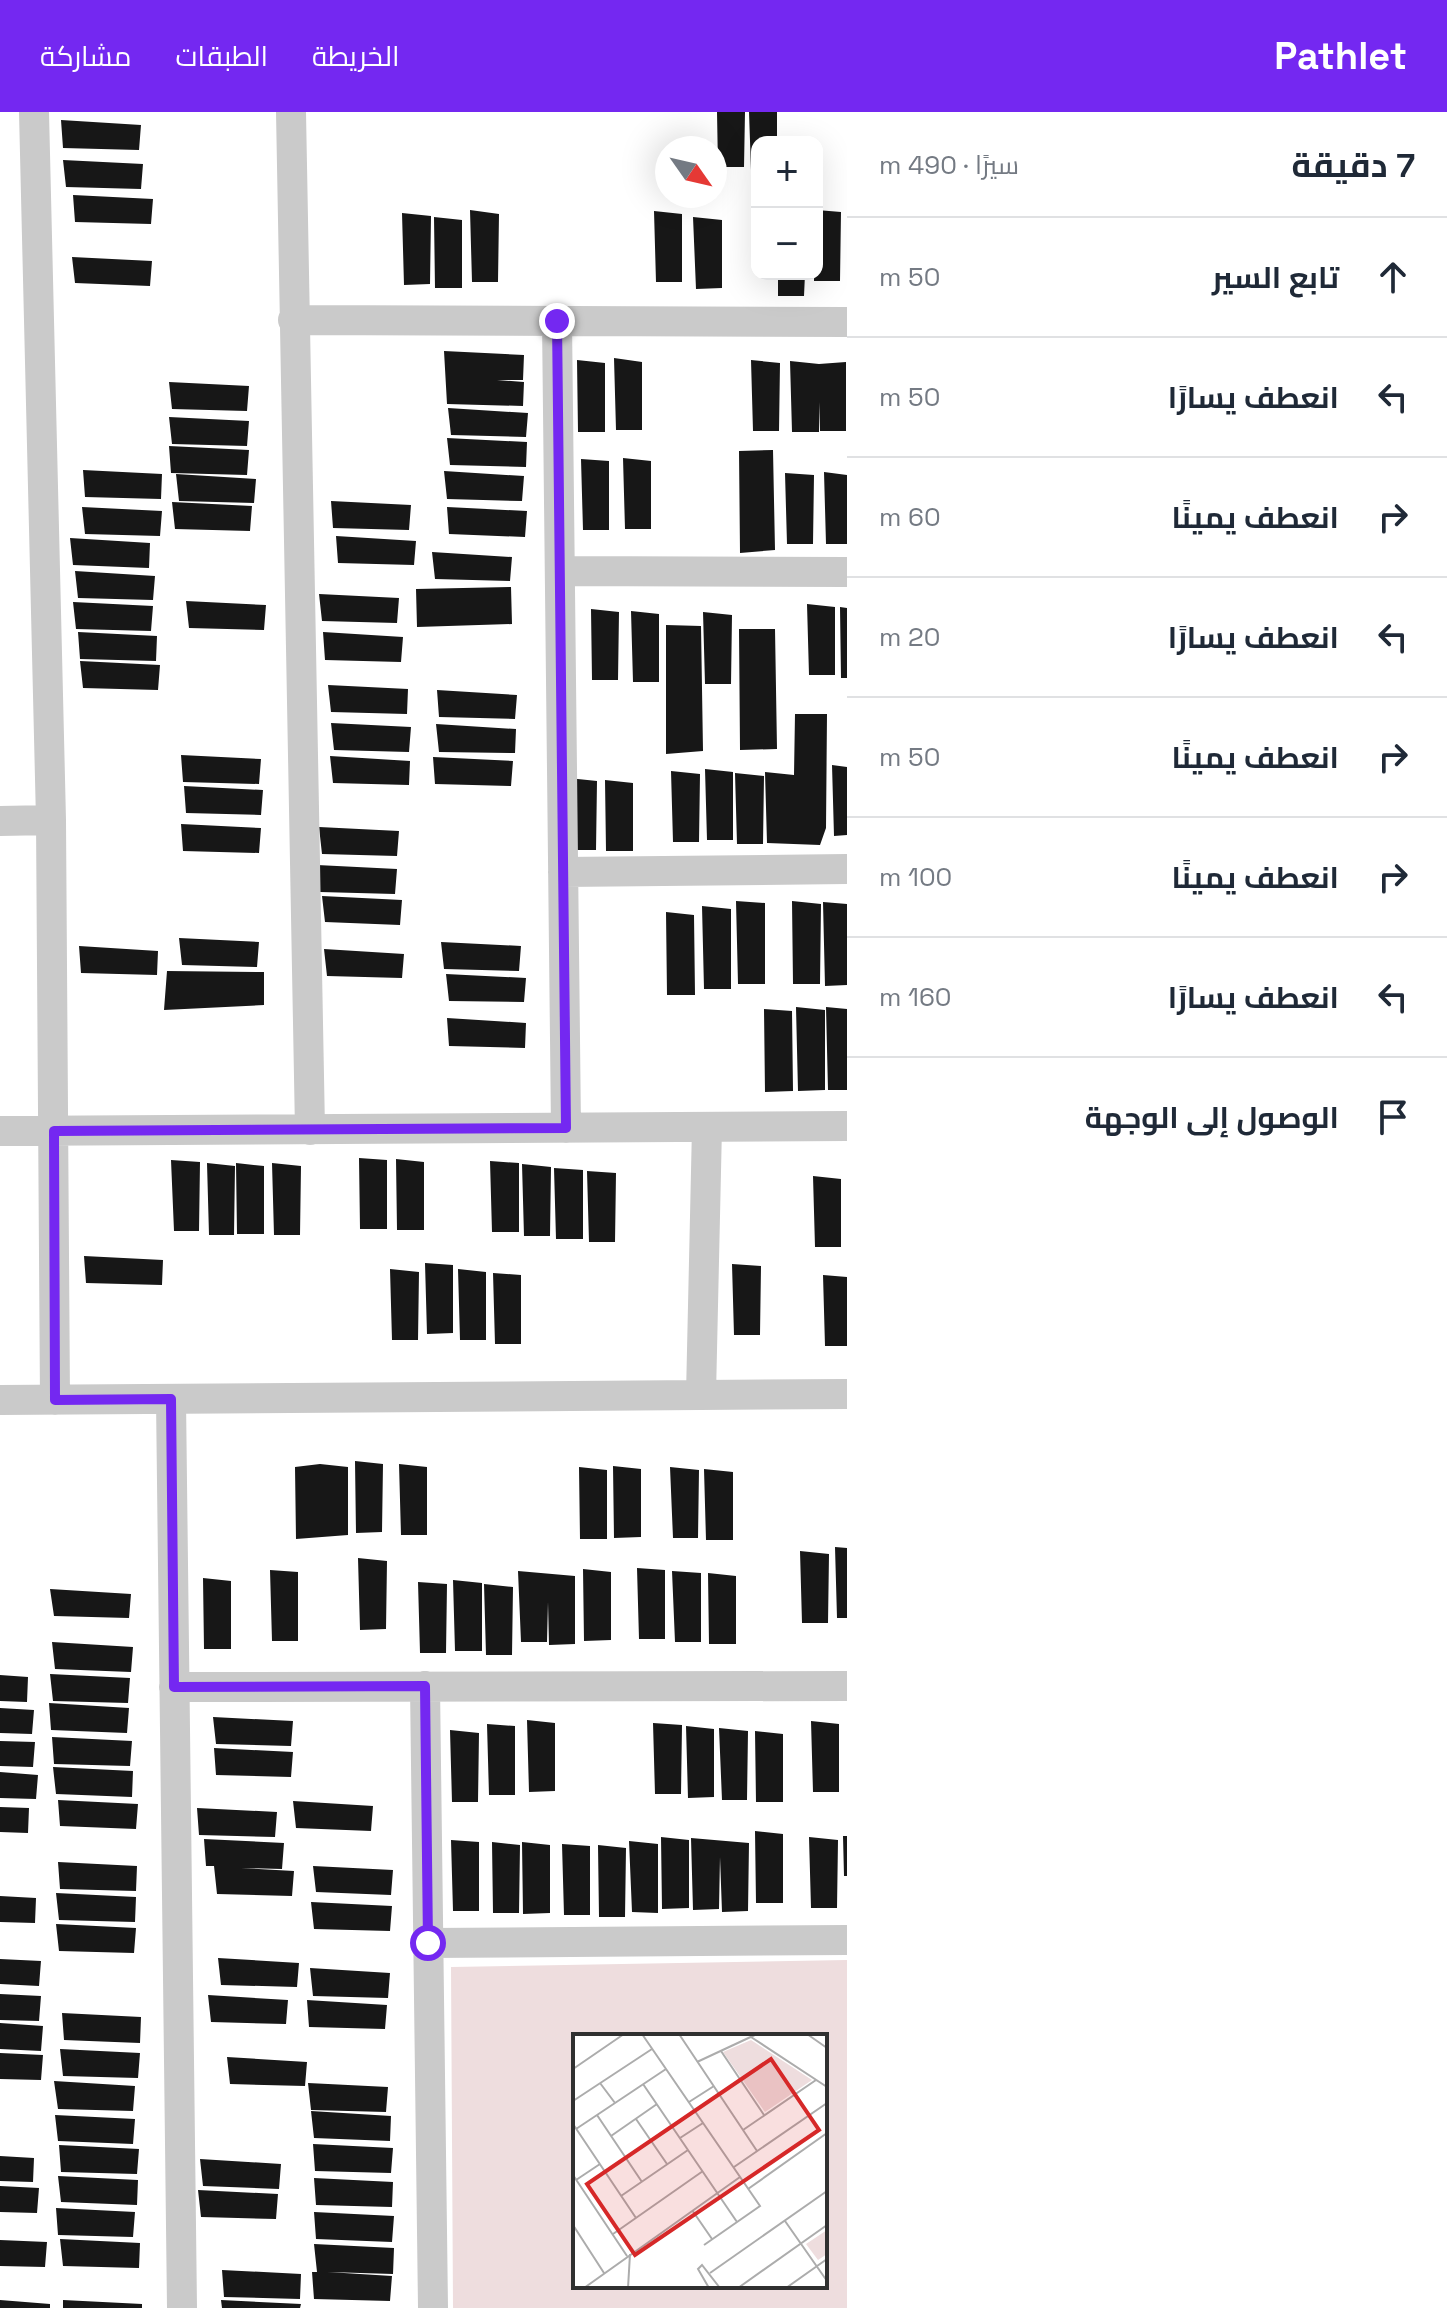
<!DOCTYPE html>
<html lang="ar">
<meta charset="utf-8">
<style>
:root{--surface:#fff;--page:#f6f6f7;--text:#1f2937;--muted:#747a83;--line:#e0e1e3;--accent:#7428f1}
body{margin:0;font-family:"Space Grotesk",Cairo,sans-serif;background:var(--page);color:var(--text);direction:rtl}
.controls{position:absolute;right:24px;top:24px;display:grid;overflow:hidden;border-radius:16px;box-shadow:0 8px 32px #0002}
.controls button{width:72px;height:72px;display:grid;place-items:center;padding:0;border:0;border-bottom:2px solid var(--line);background:var(--surface);color:var(--text);font:40px sans-serif}
.compass{position:absolute;left:655px;top:24px;width:72px;height:72px;border-radius:50%;background:var(--surface);box-shadow:0 8px 32px #0002;rotate:124deg}
.stop{position:absolute;width:24px;height:24px;margin:-18px;border:6px solid #7428f1;border-radius:50%;background:#fff}
.stop.end{background:#7428f1;border-color:#fff;box-shadow:0 2px 8px #0008}
.list{margin:0;padding:0;list-style:none}
h2{display:flex;justify-content:space-between;align-items:center;height:104px;margin:0;padding:0 32px;font-size:34px}
h2 small{font-size:26px;font-weight:400;color:var(--muted)}
.list li{display:grid;grid-template-columns:52px 1fr auto;gap:24px;align-items:center;box-sizing:border-box;height:120px;padding:0 32px;border-top:2px solid var(--line)}
.list b{display:block;font-size:30px;white-space:nowrap}
.list em{font-size:26px;font-style:normal;color:var(--muted)}
.icon{flex:none;width:44px;height:44px;fill:none;stroke:currentColor;stroke-width:2;stroke-linecap:round;stroke-linejoin:round}
.map{position:relative;flex:none;width:847px;height:2196px;overflow:hidden;direction:ltr}
header{display:flex;align-items:center;gap:48px;box-sizing:border-box;height:112px;padding:0 40px;background:var(--accent);color:#fff}
header strong{font-size:38px}
nav{display:flex;gap:44px;margin-inline-start:auto;font-size:28px}
main{display:flex}
aside{flex:1;background:var(--surface)}
.map>svg:first-child{display:block}
.green{fill:#eeddde;fill-rule:evenodd}
.building{fill:#171717}
.lines{fill:none;stroke-linecap:round;stroke-linejoin:round}
.street{stroke:#cacaca;stroke-width:30}
.route{stroke:#7428f1;stroke-width:10}
.inset-road{fill:none;stroke:#acacac;stroke-width:2}
.view{fill:#d62828;fill-opacity:0.15;stroke:#d62828;stroke-width:4}
.inset-edge{fill:none;stroke:#303030;stroke-width:4}
</style>
<header>
<strong>Pathlet</strong>
<nav><a>الخريطة</a><a>الطبقات</a><a>مشاركة</a></nav>
</header>
<main>
<aside>
<h2>7 دقيقة<small>سيرًا · 490 m</small></h2>
<ul class="list">
<li><svg class="icon" aria-label="ahead" viewBox="0 0 24 24"><path d="M12 20V5M6 11l6-6 6 6"/></svg><div><b>تابع السير</b></div><em>50 m</em></li>
<li><svg class="icon" aria-label="left" viewBox="0 0 24 24"><path d="M17 20v-9H6M10 6l-5 5 5 5"/></svg><div><b>انعطف يسارًا</b></div><em>50 m</em></li>
<li><svg class="icon" aria-label="right" viewBox="0 0 24 24"><path d="M7 20v-9h11M14 6l5 5-5 5"/></svg><div><b>انعطف يمينًا</b></div><em>60 m</em></li>
<li><svg class="icon" aria-label="left" viewBox="0 0 24 24"><path d="M17 20v-9H6M10 6l-5 5 5 5"/></svg><div><b>انعطف يسارًا</b></div><em>20 m</em></li>
<li><svg class="icon" aria-label="right" viewBox="0 0 24 24"><path d="M7 20v-9h11M14 6l5 5-5 5"/></svg><div><b>انعطف يمينًا</b></div><em>50 m</em></li>
<li><svg class="icon" aria-label="right" viewBox="0 0 24 24"><path d="M7 20v-9h11M14 6l5 5-5 5"/></svg><div><b>انعطف يمينًا</b></div><em>100 m</em></li>
<li><svg class="icon" aria-label="left" viewBox="0 0 24 24"><path d="M17 20v-9H6M10 6l-5 5 5 5"/></svg><div><b>انعطف يسارًا</b></div><em>160 m</em></li>
<li><svg class="icon" aria-label="arrive" viewBox="0 0 24 24"><path d="M6 21V4h12l-3 4 3 4H6"/></svg><div><b>الوصول إلى الوجهة</b></div></li>
</ul>
</aside>
<div class="map">
<svg width="847" height="2196" viewBox="0 0 847 2196">
<rect width="100%" height="100%" fill="#fff"/>
<!-- green -->
<path class="green" d="M847,1848V2196H453L451,1855ZM575,1924H825V2174H575Z"/>
<!-- building -->
<path class="building" d="M717,0H745L744,55H718Z
M749,0H777V30H757V58H751Z
M61,8L141,13L139,38L63,36Z
M63,48L143,52L141,77L66,75Z
M73,83L153,87L151,112L75,110Z
M470,98L499,102L498,170H472Z
M817,98L841,100L840,169H814V162H817Z
M654,99L682,102V170H656Z
M402,101L431,104L430,172L404,173Z
M434,105L462,108V176H435Z
M693,105L722,108V176L696,177Z
M72,145L152,149L150,174L75,171Z
M778,162H805L804,184H778Z
M444,239L524,243L523,268H497L524,270L523,294L447,292Z
M614,246L642,250V318H616Z
M577,248L605,251V320H578Z
M751,248L780,251L779,319H753Z
M790,249L819,252L846,250V319H820L819,290V320H792Z
M169,270L249,274L247,299L172,297Z
M448,296L528,301L526,325L451,323Z
M169,305L249,309L247,334L172,332Z
M447,326L527,330L526,355L450,353Z
M169,334L249,338L247,363L171,361Z
M773,338L775,438L740,441L739,339Z
M623,346L651,349V417H625Z
M581,347L609,349V418H583Z
M83,358L162,362L161,387L85,385Z
M444,359L524,364L522,389L447,387Z
M824,360L847,363V432H826Z
M785,361L814,363L813,432H787Z
M176,362L256,367L254,391L179,389Z
M331,389L411,393L409,418L333,416Z
M172,390L252,394L250,419L175,417Z
M82,395L162,399L160,424L85,422Z
M447,395L527,399L525,425L449,422Z
M336,424L416,429L414,453L338,451Z
M70,426L150,431L149,456L73,453Z
M432,440L512,445L510,469L435,467Z
M75,459L155,464L153,488L78,486Z
M511,475L512,512L417,515L416,477Z
M319,482L399,486L397,511L322,509Z
M186,489L266,493L264,518L189,516Z
M73,490L153,494L151,519L76,517Z
M807,492L835,495V563H809Z
M840,495L847,496V566H841Z
M591,497L619,500L618,568H592Z
M631,499L659,502V570H633Z
M703,500L732,503L731,572H705Z
M666,513L701,514L703,639L666,642Z
M739,517H775L777,637L740,638Z
M78,520L157,524L156,549L80,547Z
M323,520L403,525L401,550L325,548Z
M80,549L160,553L158,578L83,576Z
M328,573L408,577L407,602L331,600Z
M437,578L517,583L515,607L439,605Z
M795,602H827L826,716L820,733L767,731L765,660L794,663Z
M331,611L411,615L409,640L334,638Z
M436,612L516,617L515,641L439,640Z
M181,643L261,647L259,672L183,670Z
M330,644L410,649L409,673L333,671Z
M433,645L513,649L511,674L435,672Z
M832,653L847,655V723L834,724Z
M705,657L733,660V728H707Z
M671,659L700,662L699,730H673Z
M735,661L764,664L763,732H737Z
M568,666L597,669L596,738H570Z
M605,668L633,671V739H606Z
M184,674L263,678L261,703L186,701Z
M181,712L261,716L259,741L183,739Z
M319,715L399,719L397,744L322,742Z
M317,753L397,757L395,782L320,780Z
M322,784L402,788L400,813L325,810Z
M736,789L765,791V872H738Z
M792,789L821,792L820,872H793Z
M823,790L847,792V873L825,874Z
M702,794L731,797V877H704Z
M666,800L694,803L695,883H667Z
M179,826L259,830L257,855L182,853Z
M441,830L521,834L519,859L444,857Z
M79,834L158,839L157,863L81,861Z
M324,837L404,842L402,866L327,864Z
M167,859L264,860V893L164,898Z
M446,862L526,866L524,890L449,889Z
M796,895L825,898V978L798,979Z
M826,895L847,897V978H828Z
M764,897L792,899L793,979L765,980Z
M447,906L526,911L525,936L449,934Z
M359,1046L387,1048V1117H360Z
M396,1047L424,1050V1118H397Z
M171,1048L200,1050L199,1119H174Z
M490,1049L519,1051V1120H492Z
M207,1051L235,1054L234,1123H209Z
M236,1051L264,1054V1122H237Z
M272,1051L301,1054L300,1123H274Z
M522,1052L551,1055L550,1124H524Z
M554,1056L583,1058V1127H556Z
M587,1059L616,1061L615,1130H589Z
M813,1064L841,1067V1135H815Z
M84,1144L163,1148L162,1173L86,1171Z
M425,1151L453,1153V1221L427,1222Z
M732,1152L761,1154L760,1223H734Z
M390,1157L419,1160L418,1228H392Z
M458,1157L486,1160V1228H460Z
M493,1161L521,1163V1232H495Z
M823,1163L847,1165V1234H825Z
M355,1349L383,1352L382,1420L356,1421Z
M320,1352L348,1355V1423L296,1427L295,1355Z
M399,1352L427,1355V1423H401Z
M613,1354L641,1357V1425L614,1426Z
M579,1355L607,1358V1427H580Z
M670,1355L699,1358L698,1426H673Z
M704,1357L733,1360V1428H706Z
M835,1435L847,1436V1506H837Z
M800,1439L829,1442L828,1511H802Z
M358,1446L387,1449L386,1517L360,1518Z
M637,1456L665,1458V1527H639Z
M583,1457L611,1460V1528L584,1529Z
M270,1458L298,1460V1529H272Z
M518,1459L575,1464V1532L549,1533L548,1490L547,1530H521Z
M672,1459L701,1461V1530H675Z
M708,1461L736,1464V1532H709Z
M203,1466L231,1469V1537H204Z
M453,1468L482,1471V1539H455Z
M418,1470L447,1472L446,1541H420Z
M484,1472L513,1475L512,1543H486Z
M50,1477L131,1482L129,1506L54,1504Z
M52,1530L133,1535L131,1560L55,1557Z
M50,1562L130,1566L128,1591L53,1589Z
M0,1563L28,1565L27,1590L0,1589Z
M49,1591L129,1596L127,1621L51,1618Z
M0,1596L34,1598L32,1622L0,1621Z
M213,1605L293,1609L291,1634L216,1632Z
M527,1608L555,1611V1679L529,1680Z
M811,1609L839,1612V1680H813Z
M653,1611L682,1613L681,1682H655Z
M487,1612L515,1614V1683H489Z
M686,1614L714,1617V1685L688,1686Z
M719,1616L748,1619L747,1688H722Z
M450,1618L479,1621L478,1690H452Z
M755,1619L783,1622V1690H756Z
M52,1625L132,1629L130,1654L54,1652Z
M0,1629L35,1630L33,1655L0,1654Z
M214,1636L293,1640L291,1665L216,1663Z
M53,1655L133,1659L132,1685L56,1682Z
M0,1660L38,1663L36,1687L0,1686Z
M58,1688L138,1692L136,1717L60,1714Z
M293,1689L373,1694L371,1719L296,1716Z
M0,1695L29,1696L28,1721L0,1720Z
M197,1696L277,1700L275,1725L199,1723Z
M755,1719L783,1722V1791H756Z
M843,1724H847V1764H844Z
M661,1725L689,1728V1796L662,1797Z
M809,1725L838,1728L837,1796H811Z
M691,1726L749,1731L748,1799L722,1800L720,1745L719,1797L693,1798Z
M204,1727L284,1731L282,1757L241,1756L294,1759L292,1784L217,1782L214,1754H206Z
M451,1728L479,1730V1799H453Z
M629,1729L658,1732V1801L632,1800Z
M492,1730L520,1733L519,1801H493Z
M522,1730L550,1733V1801L523,1802Z
M562,1732L590,1734V1803H564Z
M598,1733L626,1736L625,1805H599Z
M58,1750L137,1754L136,1779L60,1777Z
M313,1754L393,1758L391,1783L316,1780Z
M56,1781L136,1785L135,1810L59,1808Z
M0,1784L36,1786L35,1811L0,1810Z
M311,1790L392,1794L390,1819L314,1817Z
M56,1812L136,1816L134,1841L59,1839Z
M218,1846L299,1851L297,1875L221,1873Z
M0,1847L41,1849L39,1874L0,1872Z
M310,1856L390,1861L388,1886L313,1884Z
M0,1882L41,1884L39,1909L0,1908Z
M208,1883L288,1888L286,1912L211,1910Z
M307,1888L387,1893L385,1917L309,1915Z
M62,1901L141,1905L140,1931L64,1928Z
M0,1911L43,1914L41,1939L0,1937Z
M60,1937L140,1941L138,1966L63,1964Z
M0,1941L43,1943L41,1968L0,1967Z
M227,1945L307,1950L305,1974L230,1972Z
M54,1969L135,1974L133,1999L58,1997Z
M308,1971L388,1975L386,2000L311,1998Z
M311,1999L391,2004L390,2029L314,2026Z
M55,2003L135,2007L133,2032L58,2029Z
M313,2032L393,2036L391,2061L315,2059Z
M59,2033L139,2037L137,2062L61,2060Z
M0,2044L34,2046L33,2070L0,2069Z
M200,2047L281,2052L279,2077L203,2074Z
M58,2064L138,2068L137,2093L61,2090Z
M314,2066L393,2070L392,2095L316,2093Z
M0,2074L39,2076L37,2101L0,2100Z
M198,2078L278,2082L276,2107L201,2105Z
M56,2096L135,2100L133,2125L58,2123Z
M314,2100L394,2104L392,2130L316,2127Z
M60,2127L140,2131L139,2156L63,2154Z
M0,2128L47,2130L45,2155L0,2154Z
M314,2132L394,2136L393,2162L328,2160L392,2164L390,2189L314,2187L312,2160H317Z
M222,2158L301,2162L300,2187L224,2185Z
M0,2188L50,2192V2196H0Z
M63,2188L142,2192V2196H63Z
M221,2188L301,2192L300,2196H222Z"/>
<g class="lines">
<!-- street -->
<path class="street" d="M34,0L51,708L55,1288
M291,0L310,1018
M293,208L847,210
M557,209L566,1016
M560,459L847,460
M0,709L51,708
M563,760L847,757
M0,1019L847,1014
M701,1283L707,1015
M171,1287L182,2196
M0,1288L847,1282
M425,1574L433,2196
M174,1575L847,1574
M428,1831L847,1828"/>
</g>
<g class="lines">
<!-- route -->
<path class="route" d="M428,1831L425,1574L174,1575L171,1287L55,1288L54,1019L566,1016L557,209"/>
</g>
<!-- overview -->
<g transform="translate(573 1922)">
<rect width="254" height="254" fill="#fff"/>
<path d="M178,6L239,46L192,78L150,18ZM254,196V220L245,226L233,210Z" fill="#eeddde"/>
<path class="inset-road" d="M69,0L187,172L131,211M106,0L184,117M234,0L254,14M178,3L254,53M148,17L191,81M124,28L184,0M0,35L51,0M27,49L42,69M70,50L164,188M0,67L79,15M116,68L141,52M24,81L69,148M63,85L94,130M0,90L63,184M3,95L93,35M170,96L243,46M38,102L84,70M107,104L130,89M161,133L254,69M0,141L54,222M3,146L27,130M175,155L254,99M48,162L115,116M119,176L139,205M212,187L254,247M0,191L31,239M40,200L130,137M137,239L254,157M11,254L167,143M55,254L57,220M136,254L125,235L129,231L147,254M165,254L254,191M213,254L254,225"/>
<path class="view" d="M198,25L246,96L62,221L14,150Z"/>
<rect width="254" height="254" class="inset-edge"/>
</g>
</svg>
<div class="controls">
<button>+</button>
<button>−</button>
</div>
<svg class="compass" viewBox="-18 -18 36 36"><path d="M0-13l5 13h-10z" fill="#e53935"/><path d="M0 13l5-13h-10z" fill="#747a83"/></svg>
<div class="stop" style="left:428px;top:1831px"></div>
<div class="stop end" style="left:557px;top:209px"></div>
</div>
</main>
